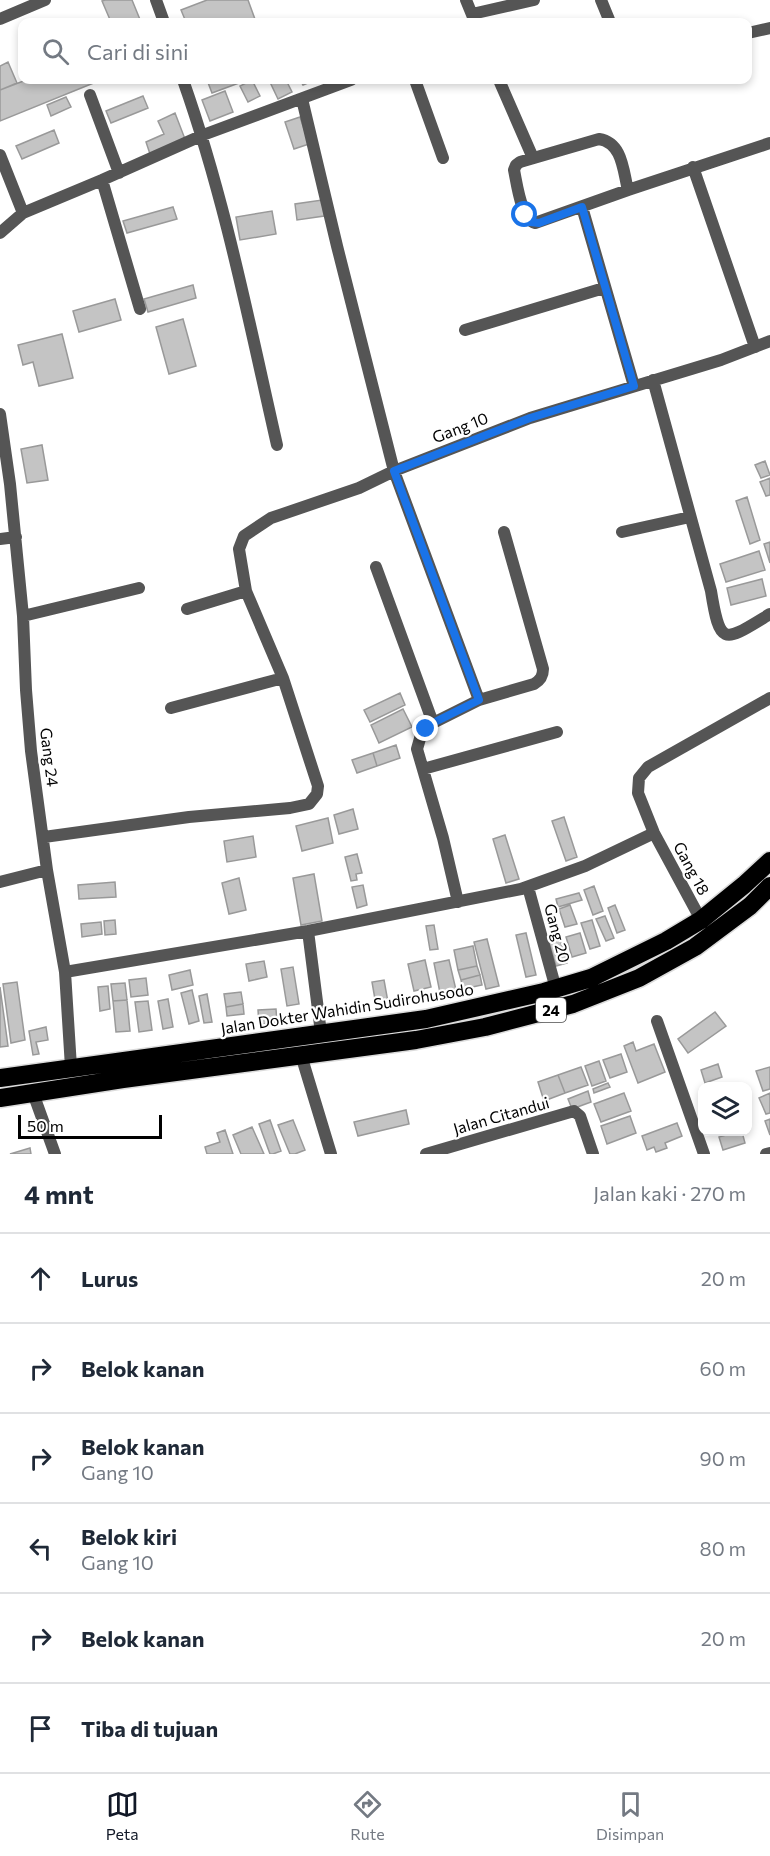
<!DOCTYPE html>
<html lang="id">
<meta charset="utf-8">
<style>
:root{--surface:#fff;--page:#f2f2f3;--text:#1f2937;--muted:#747a83;--line:#e0e1e3;--accent:#111827}
body{margin:0;font-family:Commissioner,sans-serif;background:var(--page);color:var(--text)}
.controls{position:absolute;right:18px;bottom:18px;display:grid;overflow:hidden;border-radius:12px;box-shadow:0 3px 9px #0003}
.controls button{width:54px;height:54px;display:grid;place-items:center;padding:0;border:0;border-bottom:2px solid var(--line);background:var(--surface);color:var(--text);font:30px sans-serif}
.scale{position:absolute;left:18px;bottom:15px;width:144px;box-sizing:border-box;padding-left:6px;border:3px solid #000;border-top:0;font-size:16px;line-height:21px;white-space:nowrap;color:#000;-webkit-text-stroke:4px #fff;paint-order:stroke}
.stop{position:absolute;width:18px;height:18px;margin:-14px;border:4px solid #1a73e8;border-radius:50%;background:#fff}
.stop.end{background:#1a73e8;border-color:#fff;box-shadow:0 2px 6px #0008}
.list{margin:0;padding:0;list-style:none}
h2{display:flex;justify-content:space-between;align-items:center;height:78px;margin:0;padding:0 24px;font-size:26px}
h2 small{font-size:20px;font-weight:400;color:var(--muted)}
.list li{display:grid;grid-template-columns:39px 1fr auto;gap:18px;align-items:center;box-sizing:border-box;height:90px;padding:0 24px;border-top:2px solid var(--line)}
.list b{display:block;font-size:22px;white-space:nowrap}
.list p{margin:0;font-size:20px;white-space:nowrap;color:var(--muted)}
.list em{font-size:20px;font-style:normal;color:var(--muted)}
.icon{flex:none;width:33px;height:33px;fill:none;stroke:currentColor;stroke-width:2;stroke-linecap:round;stroke-linejoin:round}
.map{position:relative;flex:none;width:770px;height:1154px;overflow:hidden}
.search{position:absolute;background:var(--surface);box-shadow:0 3px 9px #0003;left:18px;right:18px;top:18px;height:66px;display:flex;align-items:center;gap:15px;box-sizing:border-box;padding:0 21px;border-radius:12px;color:var(--muted);font-size:22px}
.sheet{height:618px;background:var(--surface)}
nav{display:flex;justify-content:space-around;align-items:center;box-sizing:border-box;height:84px;border-top:2px solid var(--line);background:var(--surface);font-size:16px;color:var(--muted)}
nav a{display:grid;justify-items:center;gap:3px}
nav .on{color:var(--accent)}
.map>svg:first-child{display:block}
.building{fill:#c4c4c4;stroke:#999;stroke-width:1.5}
.lines{fill:none;stroke-linecap:round;stroke-linejoin:round}
.highway-casing{stroke:#dbdbdb;stroke-width:21}
.street{stroke:#555;stroke-width:12}
.highway{stroke:#000;stroke-width:18}
.route{stroke:#1a73e8;stroke-width:8}
.labels{text-anchor:middle;dominant-baseline:central;stroke-width:4.5;stroke-linejoin:round;paint-order:stroke}
.shield{fill:#fff;stroke:#4c4c4c;stroke-width:1.5}
.shield-label{font-size:15px;font-weight:bold;fill:#000}
.street-label{font-size:16px;fill:#000;stroke:#fff}
</style>
<div class="map">
<svg width="770" height="1154" viewBox="0 0 770 1154">
<rect width="100%" height="100%" fill="#fff"/>
<!-- building -->
<path class="building" d="M105,0H132L141,22H111L102,1Z
M207,0H248L256,22H186L181,10Z
M8,62L17,83L0,90V66Z
M26,80H101L0,121V90Z
M207,80H247L212,93Z
M252,80L260,96L248,102L240,86Z
M269,80H286L292,92L278,99Z
M300,80H315L303,85Z
M225,91L233,112L210,121L202,100Z
M143,96L148,108L111,123L106,111Z
M66,97L71,107L51,116L47,105Z
M175,113L185,139L150,154L146,142L164,134L158,121Z
M300,117L309,144L294,149L285,122Z
M54,130L59,143L22,159L16,146Z
M322,200L324,216L297,220L295,204Z
M173,207L177,219L127,233L123,221Z
M272,211L276,234L240,240L236,217Z
M193,285L196,298L148,312L144,299Z
M115,299L121,320L79,332L73,311Z
M183,319L196,366L169,374L156,327Z
M62,334L73,378L39,386L33,362L23,365L18,345Z
M42,445L48,480L27,483L21,449Z
M765,461L770,475L761,478L755,465Z
M770,478V495L766,496L760,482Z
M747,497L760,540L750,544L736,501Z
M770,542V563L764,544Z
M759,551L765,570L726,582L720,564Z
M762,579L766,596L731,605L727,588Z
M400,693L405,705L370,722L364,710Z
M403,709L412,727L379,743L371,725Z
M396,745L400,758L377,766L373,753Z
M373,753L377,766L357,773L352,760Z
M353,809L358,829L339,834L334,815Z
M564,817L577,857L566,861L552,821Z
M328,818L333,843L302,851L296,826Z
M505,835L519,879L506,883L493,839Z
M253,836L256,857L227,862L224,841Z
M357,854L362,873L356,874L357,880L351,881L345,857Z
M314,874L322,921L301,925L293,878Z
M239,878L246,910L229,914L222,883Z
M115,882L116,897L79,899L78,885Z
M363,885L367,905L357,908L352,887Z
M594,886L603,911L593,915L584,890Z
M579,893L582,900L558,907L556,899Z
M570,905L577,924L565,927L559,909Z
M615,905L625,930L617,933L608,908Z
M605,916L614,938L606,941L596,919Z
M115,920L116,934L105,935L104,921Z
M592,920L600,946L590,949L581,923Z
M101,922L102,934L82,937L81,924Z
M434,925L438,949L430,950L426,926Z
M526,933L536,975L526,977L516,935Z
M580,933L586,953L572,957L566,937Z
M487,939L499,986L486,989L474,942Z
M560,939L567,963L556,966L549,942Z
M473,946L477,966L458,970L454,950Z
M425,960L431,987L414,991L408,964Z
M449,960L456,990L440,993L434,963Z
M264,961L267,977L249,981L246,964Z
M477,966L480,975L461,980L458,970Z
M293,967L299,1004L287,1006L281,969Z
M190,970L193,985L172,990L169,975Z
M480,975L482,985L463,989L461,980Z
M146,978L148,995L131,997L129,980Z
M384,980L388,1002L376,1005L372,982Z
M17,982L25,1040L11,1043L3,984Z
M125,983L127,1000L113,1001L111,984Z
M108,986L110,1009L100,1011L98,987Z
M0,987L8,1046L0,1047Z
M192,990L199,1021L189,1024L181,993Z
M241,992L243,1004L226,1007L224,994Z
M207,994L212,1022L204,1023L199,996Z
M168,999L173,1027L163,1029L158,1001Z
M127,1000L130,1031L116,1032L113,1001Z
M148,1001L152,1030L139,1032L135,1002Z
M243,1004L244,1014L227,1016L226,1007Z
M276,1009L277,1023L259,1024L258,1010Z
M715,1012L726,1026L688,1053L678,1039Z
M46,1027L48,1040L36,1042L39,1054L33,1055L29,1031Z
M633,1042L636,1051L654,1044L665,1072L638,1083L624,1046Z
M621,1054L627,1072L610,1078L603,1060Z
M599,1061L606,1081L592,1086L585,1066Z
M718,1064L722,1077L705,1083L701,1070Z
M581,1067L588,1085L565,1093L558,1075Z
M770,1067V1089L763,1091L756,1071Z
M558,1075L565,1093L544,1101L538,1082Z
M608,1083L610,1087L594,1093L593,1089Z
M588,1091L591,1102L572,1109L568,1099Z
M624,1093L631,1111L601,1122L594,1104Z
M770,1093V1113L766,1114L759,1098Z
M406,1110L409,1124L358,1136L354,1122Z
M630,1116L636,1133L607,1144L601,1126Z
M770,1119V1135L765,1121Z
M270,1120L281,1151L273,1154H270L259,1124Z
M293,1120L305,1150L295,1154H290L278,1125Z
M677,1123L682,1136L665,1143L667,1148L656,1152L654,1147L647,1150L642,1136Z
M252,1127L264,1154H241L233,1135Z
M225,1130L233,1154H207L205,1147L220,1142L217,1133Z
M737,1132H742L745,1143L723,1150L719,1137Z
M30,1148L31,1154H10Z"/>
<g class="lines">
<!-- highway casing -->
<g class="highway-casing">
<path id="highway" d="M0,1078L426,1019L544,992L591,978L666,941L701,920L744,885L770,861
M0,1098L123,1079L416,1040L485,1027L573,1004L639,978L695,947L750,906L770,886"/>
</g>
<!-- street -->
<path class="street" d="M156,0L164,22
M466,0L475,22
M601,0L610,22
M472,14L534,0
M0,19L45,0
M748,33L770,28
M183,80C225,199 249,322 277,445
M415,80L443,158
M499,80L533,158
M90,95L119,173
M302,99L337,246L394,471L479,700
M0,155L23,213
M693,167L755,347
M102,180L140,309
M628,190L535,223C521,219 517,184 514,170L516,165L520,162L599,139C623,143 623,171 628,190L770,143
M582,207L634,386
M0,233L23,213L102,180L203,135L351,80
M465,330L604,288
M653,380L711,591C720,648 724,642 770,614
M0,414L10,484L23,616L26,690L31,751L47,870L65,972L71,1067
M622,532L690,517
M0,539L16,537
M376,567L433,723
M187,609L246,591
M23,616L139,588
M171,708L283,678
M423,769L557,732
M44,837L189,817L290,808L309,804L317,794L318,786L283,678L246,591L239,549L244,536L271,518L359,488L394,471L530,418L721,360L770,341
M0,882L47,870
M528,887L556,989
M458,902L443,838L417,749L421,735L433,723L479,700L534,684C541,680 543,676 543,669L504,532
M701,920L654,833L638,793L639,778L648,767L770,698
M308,931L321,1033
M65,972L308,931L521,889L585,866L654,833
M657,1021L704,1154
M301,1055L331,1154
M33,1093L55,1154
M426,1154L574,1111L580,1116L593,1154
M766,1154L770,1153"/>
<!-- highway -->
<use href="#highway" class="highway"/>
</g>
<g class="lines">
<!-- route -->
<path class="route" d="M426,729L433,723L479,700L394,471L530,418L634,386L582,207L539,223L530,222L525,215"/>
</g>
<g class="labels">
<!-- shield labels -->
<rect class="shield" x="536" y="998" width="30" height="24" rx="4.5"/>
<g class="shield-label">
<text x="551" y="1010">24</text>
</g>
<!-- street labels -->
<g class="street-label">
<text transform="translate(460 427) rotate(-21)">Gang 10</text>
<text transform="translate(50 757) rotate(83)">Gang 24</text>
<text transform="translate(692 868) rotate(62)">Gang 18</text>
<text transform="translate(558 933) rotate(75)">Gang 20</text>
<text transform="translate(347 1008) rotate(-9)">Jalan Dokter Wahidin Sudirohusodo</text>
<text transform="translate(501 1115) rotate(-16)">Jalan Citandui</text>
</g>
</g>
</svg>
<div class="controls">
<button><svg class="icon" aria-label="layers" viewBox="0 0 24 24"><path d="M12 4l9 5-9 5-9-5zM3 14l9 5 9-5"/></svg></button>
</div>
<div class="scale">50 m</div>
<div class="stop" style="left:525px;top:215px"></div>
<div class="stop end" style="left:426px;top:729px"></div>
<div class="search"><svg class="icon" aria-label="search" viewBox="0 0 24 24"><circle cx="10" cy="10" r="6"/><path d="M15 15l6 6"/></svg>Cari di sini</div>
</div>
<section class="sheet">
<h2>4 mnt<small>Jalan kaki · 270 m</small></h2>
<ul class="list">
<li><svg class="icon" aria-label="ahead" viewBox="0 0 24 24"><path d="M12 20V5M6 11l6-6 6 6"/></svg><div><b>Lurus</b></div><em>20 m</em></li>
<li><svg class="icon" aria-label="right" viewBox="0 0 24 24"><path d="M7 20v-9h11M14 6l5 5-5 5"/></svg><div><b>Belok kanan</b></div><em>60 m</em></li>
<li><svg class="icon" aria-label="right" viewBox="0 0 24 24"><path d="M7 20v-9h11M14 6l5 5-5 5"/></svg><div><b>Belok kanan</b><p>Gang 10</p></div><em>90 m</em></li>
<li><svg class="icon" aria-label="left" viewBox="0 0 24 24"><path d="M17 20v-9H6M10 6l-5 5 5 5"/></svg><div><b>Belok kiri</b><p>Gang 10</p></div><em>80 m</em></li>
<li><svg class="icon" aria-label="right" viewBox="0 0 24 24"><path d="M7 20v-9h11M14 6l5 5-5 5"/></svg><div><b>Belok kanan</b></div><em>20 m</em></li>
<li><svg class="icon" aria-label="arrive" viewBox="0 0 24 24"><path d="M6 21V4h12l-3 4 3 4H6"/></svg><div><b>Tiba di tujuan</b></div></li>
</ul>
</section>
<nav>
<a class="on"><svg class="icon" aria-label="map" viewBox="0 0 24 24"><path d="M3 6l6-2 6 2 6-2v14l-6 2-6-2-6 2zM9 4v14M15 6v14"/></svg>Peta</a>
<a><svg class="icon" aria-label="directions" viewBox="0 0 24 24"><path d="M12 3l9 9-9 9-9-9zM9 14v-3h6M13 9l2 2-2 2"/></svg>Rute</a>
<a><svg class="icon" aria-label="saved" viewBox="0 0 24 24"><path d="M7 4h10v16l-5-4-5 4z"/></svg>Disimpan</a>
</nav>
